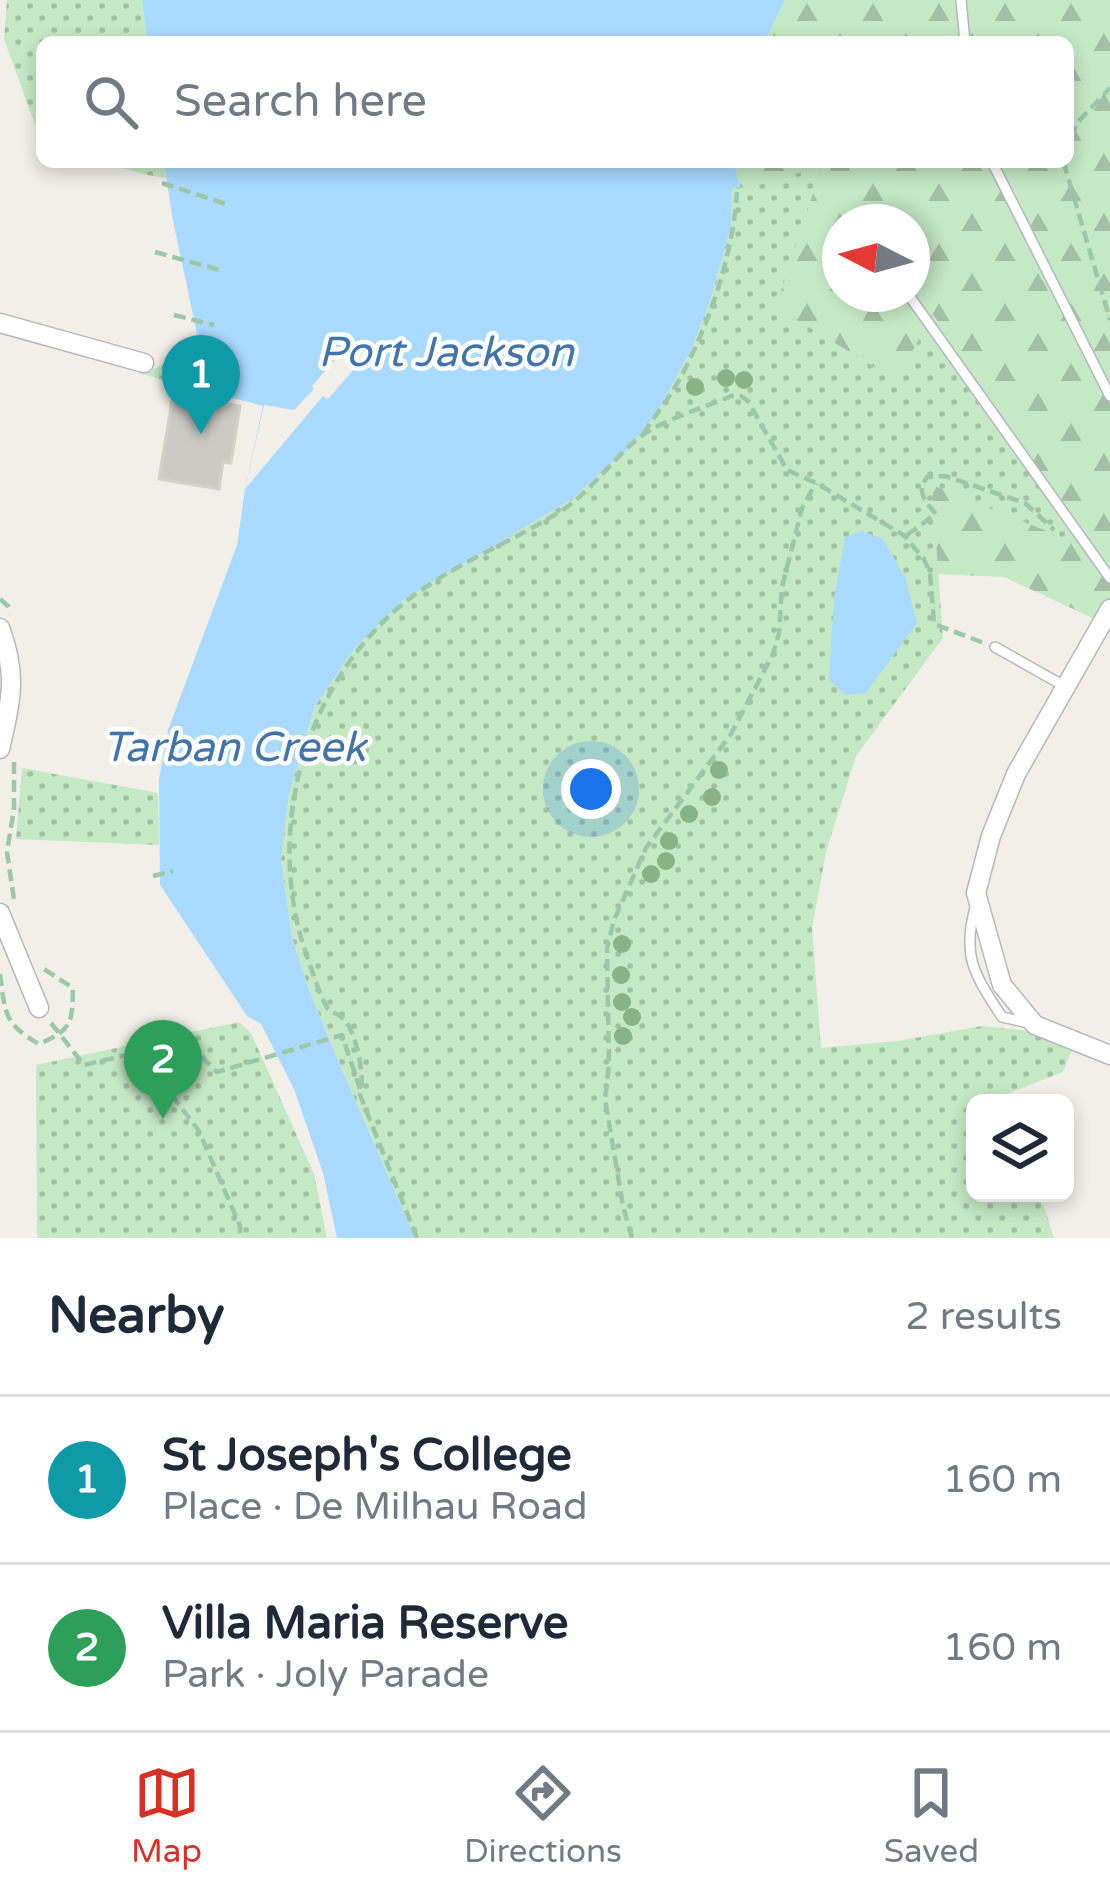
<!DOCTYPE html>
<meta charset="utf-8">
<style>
:root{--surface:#fff;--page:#f6f6f7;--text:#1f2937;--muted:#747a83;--line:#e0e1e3;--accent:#d93025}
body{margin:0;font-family:"Varela Round",sans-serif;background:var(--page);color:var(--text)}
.controls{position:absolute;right:36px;bottom:36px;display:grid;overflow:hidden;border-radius:18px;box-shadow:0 6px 18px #0003}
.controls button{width:108px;height:108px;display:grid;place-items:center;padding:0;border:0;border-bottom:3px solid var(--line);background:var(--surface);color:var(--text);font:60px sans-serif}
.compass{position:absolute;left:822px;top:204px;width:108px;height:108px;border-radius:50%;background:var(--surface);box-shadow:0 6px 18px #0003;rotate:276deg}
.you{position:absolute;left:591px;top:789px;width:42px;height:42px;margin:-30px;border:9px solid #fff;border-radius:50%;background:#1a73e8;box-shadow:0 0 0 18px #1a73e833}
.badge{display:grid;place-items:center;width:78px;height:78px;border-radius:50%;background:var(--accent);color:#fff;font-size:39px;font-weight:700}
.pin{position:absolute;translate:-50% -99px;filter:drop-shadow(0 3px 6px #0008)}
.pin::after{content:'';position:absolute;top:63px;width:42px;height:36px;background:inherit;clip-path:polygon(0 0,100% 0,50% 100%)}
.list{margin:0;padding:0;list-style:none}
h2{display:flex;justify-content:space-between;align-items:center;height:156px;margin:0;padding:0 48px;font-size:51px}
h2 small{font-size:39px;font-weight:400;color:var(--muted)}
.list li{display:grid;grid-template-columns:78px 1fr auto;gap:36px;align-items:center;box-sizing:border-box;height:168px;padding:0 48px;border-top:3px solid var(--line)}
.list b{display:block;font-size:45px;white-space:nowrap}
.list p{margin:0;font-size:39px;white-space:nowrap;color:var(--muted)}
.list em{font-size:39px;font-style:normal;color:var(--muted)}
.icon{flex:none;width:66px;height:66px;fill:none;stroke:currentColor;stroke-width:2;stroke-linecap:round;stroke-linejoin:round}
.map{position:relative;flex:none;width:1110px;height:1238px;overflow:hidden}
.search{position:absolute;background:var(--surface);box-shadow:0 6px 18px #0003;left:36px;right:36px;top:36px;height:132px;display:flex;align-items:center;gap:30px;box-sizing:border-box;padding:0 42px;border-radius:18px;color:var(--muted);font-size:45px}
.sheet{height:492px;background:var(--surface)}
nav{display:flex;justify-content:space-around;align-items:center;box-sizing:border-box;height:168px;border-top:3px solid var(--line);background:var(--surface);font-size:33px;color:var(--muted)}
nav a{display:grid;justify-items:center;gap:6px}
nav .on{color:var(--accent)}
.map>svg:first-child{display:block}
.forest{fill:url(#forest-firs);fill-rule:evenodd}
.park{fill:url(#park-dots)}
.water{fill:#aadaff}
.pier{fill:#f1efe8}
.building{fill:#cccac5;stroke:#d6d1c6;stroke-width:3}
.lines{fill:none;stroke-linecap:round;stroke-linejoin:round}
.lane-casing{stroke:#b5b8bc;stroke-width:12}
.street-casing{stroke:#b5b8bc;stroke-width:21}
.path{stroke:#9cc7a9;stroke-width:4.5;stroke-dasharray:12 6;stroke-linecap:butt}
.lane{stroke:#fff;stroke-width:9}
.street{stroke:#fff;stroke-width:18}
.tree{fill:#89b387}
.labels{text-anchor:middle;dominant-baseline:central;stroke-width:9;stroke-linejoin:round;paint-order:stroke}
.water-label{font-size:42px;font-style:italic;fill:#4174aa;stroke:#fff}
</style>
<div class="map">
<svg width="1110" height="1238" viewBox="0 0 1110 1238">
<defs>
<pattern id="forest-firs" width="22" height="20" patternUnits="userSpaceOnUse" patternTransform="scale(3)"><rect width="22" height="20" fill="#c5e8c5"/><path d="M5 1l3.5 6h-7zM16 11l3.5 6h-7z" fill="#a3c0a4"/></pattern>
<pattern id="park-dots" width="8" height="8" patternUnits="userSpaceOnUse" patternTransform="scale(3)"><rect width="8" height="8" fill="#c5e8c5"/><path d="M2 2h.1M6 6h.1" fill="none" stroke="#a3c0a4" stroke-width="1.8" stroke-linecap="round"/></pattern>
</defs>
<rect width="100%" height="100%" fill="#f1efe8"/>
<!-- forest -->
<path class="forest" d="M785,0H1110V626L1004,577L826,569L734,162H1068V42H765ZM840,222H912V294H840Z"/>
<!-- park -->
<path class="park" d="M7,0H142L147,42H42V144L4,39Z
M102,162H164L166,178L147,175Z
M822,166L776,307L896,380L933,314L1074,542L932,485L943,638L856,756L826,852L812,928L821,1048L898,1041L982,1026L1030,1031L1072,1050L1063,1072L983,1103H975V1193H1033L1044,1206L1054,1238H415L337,1058L308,987L292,938L281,859L289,794L315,706L354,649L403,600L572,499L629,448L653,419L691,351L711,298L731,227L732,187L749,188Z
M171,353L179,354L184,364L214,368L208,392L138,373V370C154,371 164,367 171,353Z
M22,768L158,793L159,845L16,839Z
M239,1022L251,1033L314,1174L327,1238H37L36,1065Z"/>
<!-- water -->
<path class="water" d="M142,0H785L765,42H147Z
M164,162H734L740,187L732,188L731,227L711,298L691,351L653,419L629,448L572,499L403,600L354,649L315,706L289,794L281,859L292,938L308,987L337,1058L415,1238H337L323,1173L294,1089L261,1024L247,1016L160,885L159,779L168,730L237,545L245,489L263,406L219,394L217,372L204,367L172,216Z
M862,531L883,539L905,577L917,623L866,693L845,695L829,680L834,598L845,537Z"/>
<!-- pier -->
<path class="pier" d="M353,339L368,353L328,399L323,396L245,489L264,405L294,410L314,389L312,386Z"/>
<!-- building -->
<path class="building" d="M173,395L240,406L231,463L223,462L219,489L159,479Z"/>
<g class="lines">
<!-- lane casing -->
<g class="lane-casing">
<path id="lane" d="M961,0L965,42
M992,162L1110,396
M908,294L1110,578
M995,647L1066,687
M976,904C961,956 974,974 1002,1017L1029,1023"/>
</g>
<!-- street casing -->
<g class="street-casing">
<path id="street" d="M0,323L144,363
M1110,609L1016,774L991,836L976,893L1002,985L1035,1025L1110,1055
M0,628C18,675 11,701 0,749
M0,913L39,1008"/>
</g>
<!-- path -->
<path class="path" d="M1068,155L1076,124L1110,88
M1066,162L1065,167L1110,320
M162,183L226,204
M155,252L220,270
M174,315L214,325
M162,368L177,371L175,380L194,384L196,375L221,379
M643,434C657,413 673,393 684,371C712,316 733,253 737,192
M907,535L936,514C925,501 916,493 927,477L945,476L1025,503L1054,530
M0,599L8,606L11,613
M14,762V809L7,852L14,900
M153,876L173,871
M0,974C5,1013 4,1024 39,1044C73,1029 72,1023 73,988L44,969
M51,1023L84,1065L186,1041L217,1072L342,1035L360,1089
M139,1052L199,1131L240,1226V1238
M417,1238L360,1095C366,1080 356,1030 343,1018C339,1014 332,1013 328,1009C321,1000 306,953 302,941C267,822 307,682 404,603C451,565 510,543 561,511C591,492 612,459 640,437C660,421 706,407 731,396H741L748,401L787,470L816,483L905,536L912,545L924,559L930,573L934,624L984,643
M632,1238L623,1206L605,1099L609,1065L607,948L614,920L646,848L731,734L773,654L779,633L782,587L802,508L816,483"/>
<!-- lane -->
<use href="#lane" class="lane"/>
<!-- street -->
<use href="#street" class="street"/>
</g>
<!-- trees -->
<g class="tree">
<circle cx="726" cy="378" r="9"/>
<circle cx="744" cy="380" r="9"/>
<circle cx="695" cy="387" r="9"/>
<circle cx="719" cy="770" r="9"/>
<circle cx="712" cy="797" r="9"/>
<circle cx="689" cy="814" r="9"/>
<circle cx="669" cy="841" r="9"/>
<circle cx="666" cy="861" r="9"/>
<circle cx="651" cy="874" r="9"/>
<circle cx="622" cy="944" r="9"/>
<circle cx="621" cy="975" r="9"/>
<circle cx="622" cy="1002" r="9"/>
<circle cx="632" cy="1017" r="9"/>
<circle cx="623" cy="1036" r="9"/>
</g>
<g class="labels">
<!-- water labels -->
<g class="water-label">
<text x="446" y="352">Port Jackson</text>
<text x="234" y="747">Tarban Creek</text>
</g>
</g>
</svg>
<div class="controls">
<button><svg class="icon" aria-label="layers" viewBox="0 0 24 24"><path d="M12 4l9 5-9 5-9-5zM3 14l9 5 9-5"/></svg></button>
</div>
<svg class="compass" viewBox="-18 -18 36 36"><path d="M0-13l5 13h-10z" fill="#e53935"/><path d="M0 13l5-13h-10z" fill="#747a83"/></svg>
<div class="you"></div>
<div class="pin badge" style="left:201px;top:434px;background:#0f9aa8">1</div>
<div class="pin badge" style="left:163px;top:1119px;background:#2e9e5b">2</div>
<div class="search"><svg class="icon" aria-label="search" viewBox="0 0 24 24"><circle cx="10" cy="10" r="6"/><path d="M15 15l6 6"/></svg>Search here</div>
</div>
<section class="sheet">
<h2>Nearby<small>2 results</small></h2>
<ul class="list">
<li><span class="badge" style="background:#0f9aa8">1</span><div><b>St Joseph's College</b><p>Place · De Milhau Road</p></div><em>160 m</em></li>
<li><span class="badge" style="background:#2e9e5b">2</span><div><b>Villa Maria Reserve</b><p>Park · Joly Parade</p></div><em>160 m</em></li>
</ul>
</section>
<nav>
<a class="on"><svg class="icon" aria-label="map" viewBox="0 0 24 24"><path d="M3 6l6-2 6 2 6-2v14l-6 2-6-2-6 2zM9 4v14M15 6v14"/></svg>Map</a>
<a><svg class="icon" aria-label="directions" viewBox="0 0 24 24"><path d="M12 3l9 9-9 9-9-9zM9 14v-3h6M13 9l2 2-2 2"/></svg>Directions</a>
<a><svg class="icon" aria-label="saved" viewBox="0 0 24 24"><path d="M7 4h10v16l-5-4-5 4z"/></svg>Saved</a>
</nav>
